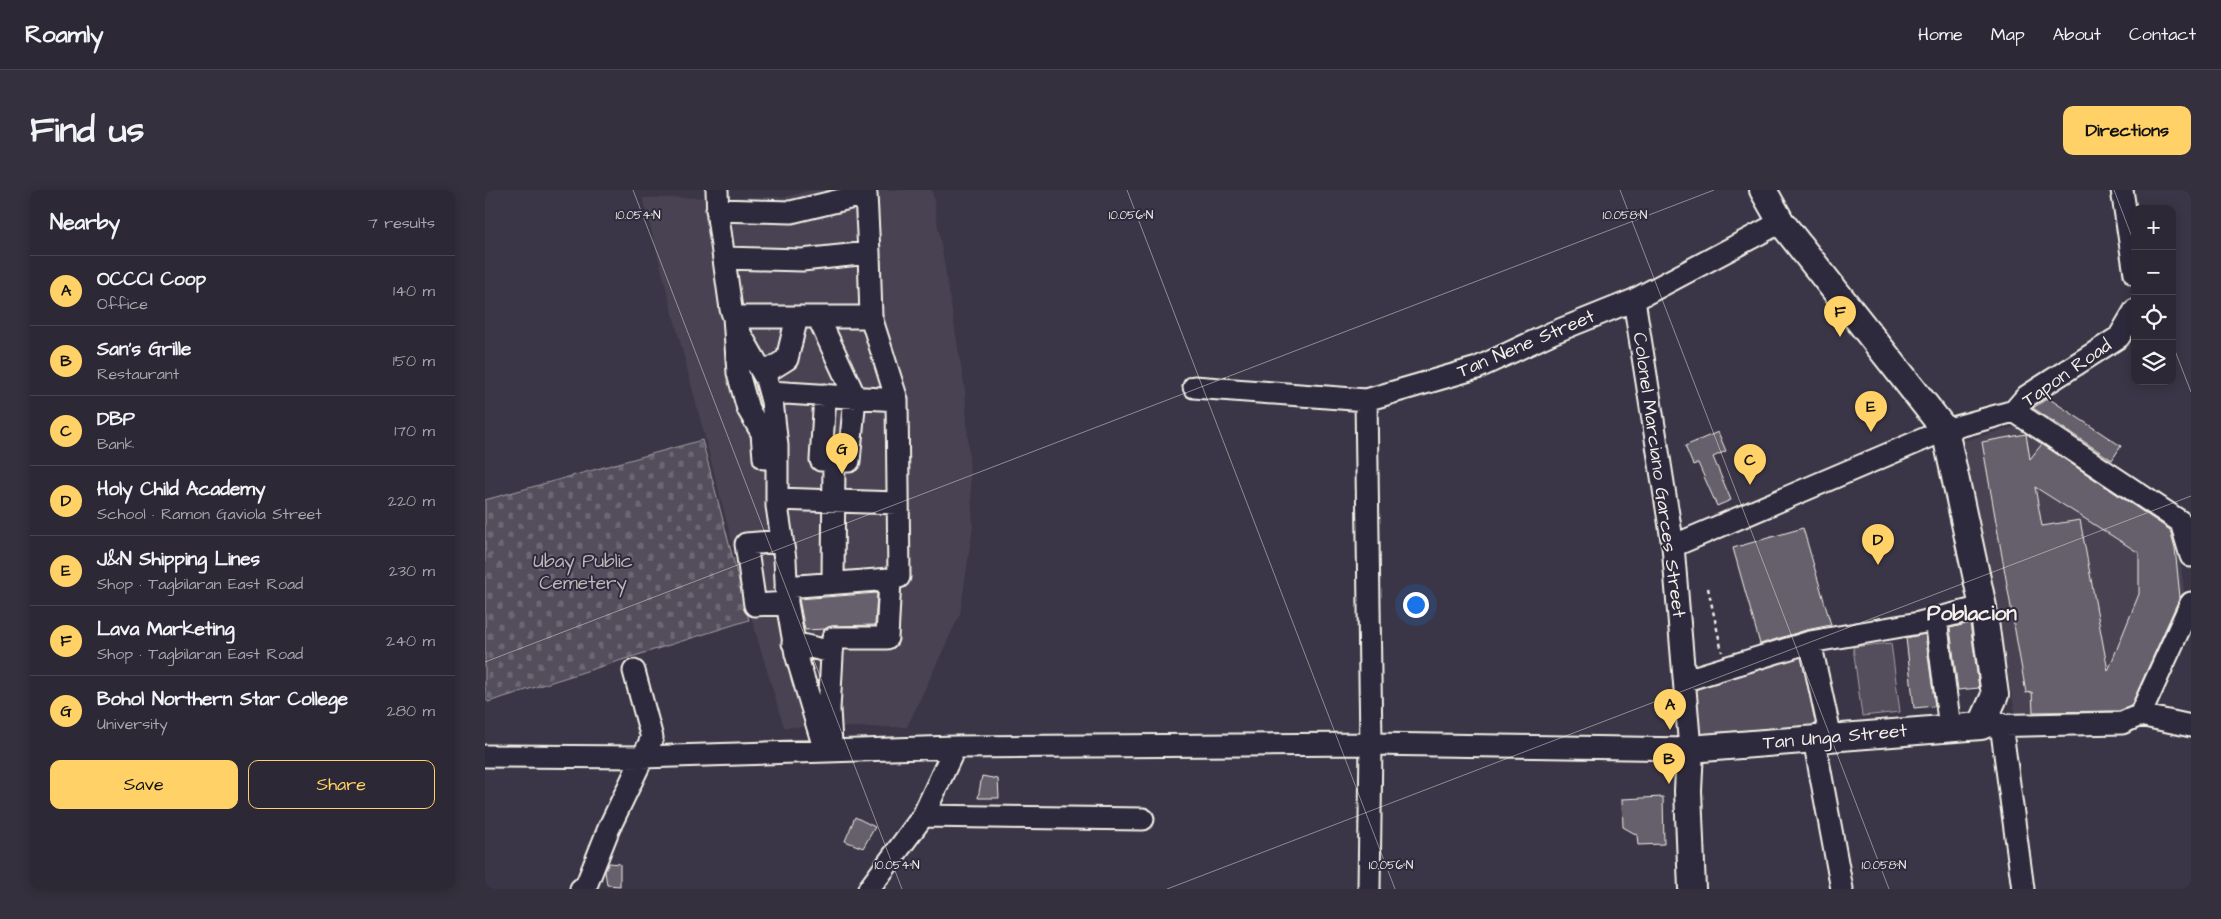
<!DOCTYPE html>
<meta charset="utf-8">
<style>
:root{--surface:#2c2835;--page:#34303d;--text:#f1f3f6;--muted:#a6a6ad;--line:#484450;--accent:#ffd166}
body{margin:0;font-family:"Architects Daughter",sans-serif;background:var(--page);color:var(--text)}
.controls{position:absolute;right:15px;top:15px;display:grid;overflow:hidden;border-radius:10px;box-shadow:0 2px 12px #0003}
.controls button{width:45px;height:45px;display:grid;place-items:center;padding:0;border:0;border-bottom:1px solid var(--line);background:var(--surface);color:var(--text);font:25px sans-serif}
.you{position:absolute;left:930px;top:414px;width:18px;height:18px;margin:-12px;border:4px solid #fff;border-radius:50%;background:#1a73e8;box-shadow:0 0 0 8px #1a73e833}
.badge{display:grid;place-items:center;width:32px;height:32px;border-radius:50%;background:var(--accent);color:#111;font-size:16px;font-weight:700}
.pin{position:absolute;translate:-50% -41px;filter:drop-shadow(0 1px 2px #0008)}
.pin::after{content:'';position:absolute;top:26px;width:18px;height:15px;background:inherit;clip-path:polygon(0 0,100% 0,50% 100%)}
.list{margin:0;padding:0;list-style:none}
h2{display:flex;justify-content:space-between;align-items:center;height:65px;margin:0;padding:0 20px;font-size:21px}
h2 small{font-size:16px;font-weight:400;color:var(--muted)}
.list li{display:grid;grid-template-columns:32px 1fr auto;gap:15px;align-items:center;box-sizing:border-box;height:70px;padding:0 20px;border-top:1px solid var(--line)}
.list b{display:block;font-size:19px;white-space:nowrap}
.list p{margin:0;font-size:16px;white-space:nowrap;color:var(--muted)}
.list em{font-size:16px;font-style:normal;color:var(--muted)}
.actions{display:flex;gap:10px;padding:15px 20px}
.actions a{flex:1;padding:11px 0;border:1px solid var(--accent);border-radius:10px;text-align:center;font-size:18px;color:var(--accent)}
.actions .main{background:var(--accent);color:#111}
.icon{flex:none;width:28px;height:28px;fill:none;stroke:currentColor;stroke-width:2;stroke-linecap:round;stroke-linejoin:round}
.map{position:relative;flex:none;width:1706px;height:699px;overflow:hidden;border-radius:10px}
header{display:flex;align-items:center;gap:30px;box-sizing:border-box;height:70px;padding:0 25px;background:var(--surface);border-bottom:1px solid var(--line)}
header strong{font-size:24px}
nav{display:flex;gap:28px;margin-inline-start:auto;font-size:18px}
.intro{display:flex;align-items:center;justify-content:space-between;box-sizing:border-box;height:120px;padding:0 30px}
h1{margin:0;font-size:35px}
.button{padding:12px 22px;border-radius:10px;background:var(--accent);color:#111;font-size:18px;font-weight:700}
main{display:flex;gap:30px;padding:0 30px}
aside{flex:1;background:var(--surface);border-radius:10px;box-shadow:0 2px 12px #0003}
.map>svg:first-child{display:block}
.built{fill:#484352}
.cemetery{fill:url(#cemetery-stones);stroke:#a4a0a2}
.park{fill:#534e5c;stroke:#a4a0a2}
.building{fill:#65616c;stroke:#f4f1e8;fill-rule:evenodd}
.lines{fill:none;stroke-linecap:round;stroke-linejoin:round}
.minor-casing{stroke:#f4f1e8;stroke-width:25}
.major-casing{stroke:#f4f1e8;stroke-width:30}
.path{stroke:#f4f1e8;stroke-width:2.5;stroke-dasharray:4 4;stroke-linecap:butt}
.minor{stroke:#2f2a3d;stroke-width:21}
.major{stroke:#2f2a3d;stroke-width:26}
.ticks{fill:none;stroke:#f4f1e8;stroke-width:1;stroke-opacity:0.45}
.labels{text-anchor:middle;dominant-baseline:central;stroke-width:4;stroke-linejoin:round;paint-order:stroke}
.street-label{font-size:19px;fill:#f4f1e8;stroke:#2f2a3d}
.park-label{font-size:19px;fill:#bcb8b7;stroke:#2f2a3d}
.quarter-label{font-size:21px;font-weight:bold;fill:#f4f1e8;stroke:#2f2a3d}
.ticks-label{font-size:12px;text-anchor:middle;fill:#f4f1e8;stroke:#2f2a3d;stroke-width:4;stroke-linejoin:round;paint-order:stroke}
</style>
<header>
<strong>Roamly</strong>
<nav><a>Home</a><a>Map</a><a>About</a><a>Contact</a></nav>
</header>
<div class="intro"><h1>Find us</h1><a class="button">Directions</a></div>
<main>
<aside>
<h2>Nearby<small>7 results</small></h2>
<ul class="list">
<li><span class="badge">A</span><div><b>OCCCI Coop</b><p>Office</p></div><em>140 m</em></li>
<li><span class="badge">B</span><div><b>San's Grille</b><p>Restaurant</p></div><em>150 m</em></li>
<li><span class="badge">C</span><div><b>DBP</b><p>Bank</p></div><em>170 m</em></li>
<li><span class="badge">D</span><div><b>Holy Child Academy</b><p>School · Ramon Gaviola Street</p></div><em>220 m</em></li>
<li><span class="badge">E</span><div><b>J&amp;N Shipping Lines</b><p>Shop · Tagbilaran East Road</p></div><em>230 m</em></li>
<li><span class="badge">F</span><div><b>Lava Marketing</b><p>Shop · Tagbilaran East Road</p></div><em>240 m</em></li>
<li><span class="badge">G</span><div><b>Bohol Northern Star College</b><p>University</p></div><em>280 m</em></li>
</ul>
<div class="actions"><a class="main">Save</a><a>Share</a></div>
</aside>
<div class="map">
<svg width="1706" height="699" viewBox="0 0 1706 699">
<defs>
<pattern id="cemetery-stones" width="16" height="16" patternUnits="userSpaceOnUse" patternTransform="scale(1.25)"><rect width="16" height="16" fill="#534e5c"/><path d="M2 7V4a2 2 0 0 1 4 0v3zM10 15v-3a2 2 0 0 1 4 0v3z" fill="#6c6873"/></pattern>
</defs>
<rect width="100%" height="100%" fill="#3b3647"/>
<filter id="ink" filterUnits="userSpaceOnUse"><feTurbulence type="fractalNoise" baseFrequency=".02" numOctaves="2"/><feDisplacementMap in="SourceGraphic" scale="10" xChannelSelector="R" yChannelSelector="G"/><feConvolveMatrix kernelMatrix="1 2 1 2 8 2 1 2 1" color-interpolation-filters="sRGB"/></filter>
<g filter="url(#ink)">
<!-- built -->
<path class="built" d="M327,0H447L480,200L488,336L475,424L422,537H299L269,437L158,8L301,7Z
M1540,234L1692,341L1700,410L1650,520L1634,526L1531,528L1478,251Z"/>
<!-- cemetery -->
<path class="cemetery" d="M217,250L264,430L3,512L0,507V310Z"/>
<!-- park -->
<path class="park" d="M1406,453L1415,522L1377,526L1368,457Z
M1315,461L1331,535L1213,544L1210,496Z"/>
<!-- building -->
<path class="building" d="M1563,208L1636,256L1627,270L1548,218Z
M1233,242L1241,261L1228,267L1246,310L1232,316L1213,273L1208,275L1200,256Z
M1541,244L1545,269L1557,254L1685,340L1690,358L1695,407L1646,516L1634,521L1548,522L1547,502L1541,503L1497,252ZM1550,297L1654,363V404L1623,481L1595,330L1557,336Z
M1318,338L1346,435L1321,440L1275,454L1248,358Z
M392,403L390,435L348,436L340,439L320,440L314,409Z
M1485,433L1494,498L1473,500L1465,438Z
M1440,444L1450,516L1429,518L1421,448Z
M497,586L513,589L514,608H493Z
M1178,607L1179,654L1153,655L1152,645L1138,637L1137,609Z
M370,627L390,637L378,658L360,651Z
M124,673L135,674V696L122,695L120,681Z"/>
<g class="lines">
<!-- minor casing -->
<g class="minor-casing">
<path id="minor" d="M232,0L233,27L246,119L254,142L281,189L287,211L292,256V316L300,369L302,413L311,464L340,561
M1637,0L1650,84
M232,20L306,22L381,4L384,63
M239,68L317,70L384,63L386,127
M333,127L370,207L364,271L336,270L340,205
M278,184L302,169L312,127
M709,197L881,210L992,178L1067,143L1149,110L1296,32
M285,202L412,210L414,387L405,389
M881,210L886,554L884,699
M1529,221L1542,206L1634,147L1650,120
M279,268L277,243L263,219L253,183L249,127H386L412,210
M292,309L412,313
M297,351L261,354L270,415L302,413
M1188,356L1460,240L1529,221L1696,332L1706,366
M348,393L349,271
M301,397L405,389L402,448H348L344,519L346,553
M1451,429L1465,538
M308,453L347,462
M1201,490L1325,452
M1655,525L1706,536
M1516,534L1538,699
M1496,536L1637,533L1655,525L1706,413
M1346,548L1325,452L1434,433L1498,417
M1329,549L1357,699
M0,566L157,567L470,557L886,554L1205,559L1188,356L1149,110
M438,626L658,629
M96,699L101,696L124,638L167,548L149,481
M384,699L438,626L470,557"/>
</g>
<!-- major casing -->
<g class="major-casing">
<path id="major" d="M1207,699L1203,601L1205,559L1496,536L1510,505L1498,417L1460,240L1296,32L1278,0"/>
</g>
<!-- path -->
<path class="path" d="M1223,398L1237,462"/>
<!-- minor -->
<use href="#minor" class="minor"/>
<!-- major -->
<use href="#major" class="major"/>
</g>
</g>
<!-- ticks -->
<path class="ticks" d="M148,0L417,699M642,0L910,699M1135,0L1404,699M1629,0L1650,55M1687,153L1706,202M0,472L1229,0M682,699L1706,306"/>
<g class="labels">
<!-- street labels -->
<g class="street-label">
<text transform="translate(1041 154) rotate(-23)">Tan Nene Street</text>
<text transform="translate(1582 183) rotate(-35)">Tapon Road</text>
<text transform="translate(1174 285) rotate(82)">Colonel Marciano Garces Street</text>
<text transform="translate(1350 547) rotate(-5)">Tan Unga Street</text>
</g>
<!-- park labels -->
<g class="park-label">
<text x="98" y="371">Ubay Public<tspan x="98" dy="22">Cemetery</tspan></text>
</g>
<!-- quarter labels -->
<g class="quarter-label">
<text x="1487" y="423">Poblacion</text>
</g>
</g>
<g class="ticks-label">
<text x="153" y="29">10.054°N</text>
<text x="646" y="29">10.056°N</text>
<text x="1140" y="29">10.058°N</text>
<text x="412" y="679">10.054°N</text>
<text x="906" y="679">10.056°N</text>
<text x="1399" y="679">10.058°N</text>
</g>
</svg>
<div class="controls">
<button>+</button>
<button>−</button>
<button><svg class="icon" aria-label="locate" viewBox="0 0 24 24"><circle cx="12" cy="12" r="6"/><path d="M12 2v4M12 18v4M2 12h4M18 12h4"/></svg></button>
<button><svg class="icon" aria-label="layers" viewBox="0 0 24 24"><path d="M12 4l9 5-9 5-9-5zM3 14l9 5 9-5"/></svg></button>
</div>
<div class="you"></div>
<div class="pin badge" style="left:1185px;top:540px">A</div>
<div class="pin badge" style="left:1184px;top:594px">B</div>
<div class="pin badge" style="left:1265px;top:295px">C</div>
<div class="pin badge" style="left:1393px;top:375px">D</div>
<div class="pin badge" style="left:1386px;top:242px">E</div>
<div class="pin badge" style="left:1355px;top:147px">F</div>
<div class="pin badge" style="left:357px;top:284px">G</div>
</div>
</main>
